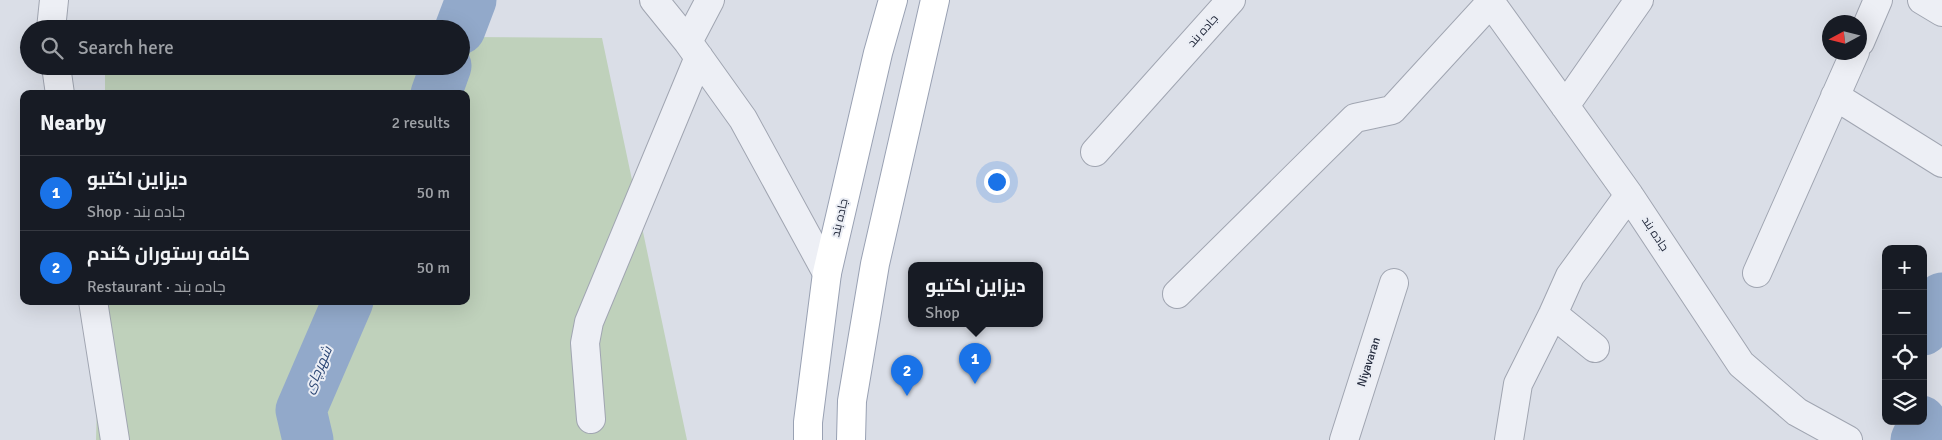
<!DOCTYPE html>
<meta charset="utf-8">
<style>
:root{--surface:#171b24;--page:#242831;--text:#f1f3f6;--muted:#9ea1a6;--line:#363941;--accent:#1a73e8}
body{margin:0;font-family:Signika,Cairo,sans-serif;background:var(--page);color:var(--text)}
.controls{position:absolute;right:15px;bottom:15px;display:grid;overflow:hidden;border-radius:10px;box-shadow:0 5px 20px #0002}
.controls button{width:45px;height:45px;display:grid;place-items:center;padding:0;border:0;border-bottom:1px solid var(--line);background:var(--surface);color:var(--text);font:25px sans-serif}
.compass{position:absolute;left:1822px;top:15px;width:45px;height:45px;border-radius:50%;background:var(--surface);box-shadow:0 5px 20px #0002;rotate:263deg}
.you{position:absolute;left:996px;top:181px;width:18px;height:18px;margin:-12px;border:4px solid #fff;border-radius:50%;background:#1a73e8;box-shadow:0 0 0 8px #1a73e833}
.badge{display:grid;place-items:center;width:32px;height:32px;border-radius:50%;background:var(--accent);color:#fff;font-size:16px;font-weight:700}
.pin{position:absolute;translate:-50% -41px;filter:drop-shadow(0 1px 2px #0008)}
.pin::after{content:'';position:absolute;top:26px;width:18px;height:15px;background:inherit;clip-path:polygon(0 0,100% 0,50% 100%)}
.popup{position:absolute;left:908px;top:262px;width:135px;height:65px;box-sizing:border-box;display:grid;place-content:center;border-radius:10px;background:var(--surface);filter:drop-shadow(0 1px 4px #0005);font-size:16px;white-space:nowrap;color:var(--muted)}
.popup b{font-size:19px;color:var(--text)}
.popup::after{content:'';position:absolute;left:50%;top:100%;margin-left:-10px;border:10px solid transparent;border-top-color:var(--surface)}
.list{margin:0;padding:0;list-style:none}
h2{display:flex;justify-content:space-between;align-items:center;height:65px;margin:0;padding:0 20px;font-size:21px}
h2 small{font-size:16px;font-weight:400;color:var(--muted)}
.list li{display:grid;grid-template-columns:32px 1fr auto;gap:15px;align-items:center;box-sizing:border-box;height:75px;padding:0 20px;border-top:1px solid var(--line)}
.list b{display:block;font-size:19px;white-space:nowrap}
.list p{margin:0;font-size:16px;white-space:nowrap;color:var(--muted)}
.list em{font-size:16px;font-style:normal;color:var(--muted)}
.icon{flex:none;width:28px;height:28px;fill:none;stroke:currentColor;stroke-width:2;stroke-linecap:round;stroke-linejoin:round}
.map{position:relative;flex:none;width:1942px;height:440px;overflow:hidden}
.search{position:absolute;background:var(--surface);box-shadow:0 5px 20px #0002;left:20px;top:20px;width:450px;height:55px;display:flex;align-items:center;gap:12px;box-sizing:border-box;padding:0 18px;border-radius:28px;color:var(--muted);font-size:19px}
.panel{position:absolute;background:var(--surface);box-shadow:0 5px 20px #0002;left:20px;top:90px;width:450px;height:215px;border-radius:10px}
.map>svg:first-child{display:block}
.green{fill:#bfd1bb}
.lines{fill:none;stroke-linecap:round;stroke-linejoin:round}
.river{stroke:#92a9ca;stroke-width:51}
.minor-casing{stroke:#a0a5b1;stroke-width:30}
.major-casing{stroke:#99a1b3;stroke-width:30}
.minor{stroke:#edeff5;stroke-width:28}
.major{stroke:#fff;stroke-width:28}
.labels{text-anchor:middle;dominant-baseline:central;stroke-width:4;stroke-linejoin:round;paint-order:stroke}
.street-label{font-size:12px;fill:#242b3d;stroke:#eaedf4}
.water-label{font-size:14px;font-style:italic;fill:#2b4674;stroke:#eaedf4}
</style>
<div class="map">
<svg width="1942" height="440" viewBox="0 0 1942 440">
<rect width="100%" height="100%" fill="#dadee7"/>
<!-- green -->
<path class="green" d="M461,37L602,38L687,440H96L100,301H466V94H105V66H461Z"/>
<g class="lines">
<!-- river -->
<path class="river" d="M460,29L471,0
M436,94L446,66
M1923,330L1936,306L1942,298
M308,440L301,410L348,301
M1916,440L1923,425L1921,421"/>
<!-- minor casing -->
<g class="minor-casing">
<path id="minor" d="M654,0L688,42L743,119L827,273
M1489,0L1629,195L1741,364L1797,412L1848,440
M1922,0L1942,12
M51,29L54,0
M688,42L710,0
M1860,42L1878,0
M56,66L60,94
M1835,96L1942,163
M1565,106L1639,0
M1095,152L1231,0
M1757,273L1855,52
M1177,294L1355,118L1392,110L1491,2
M93,301L115,440
M1553,314L1595,348
M591,419L585,343L589,322L699,57
M1344,440L1394,283
M1509,440L1518,384L1553,314L1570,276L1629,195"/>
</g>
<!-- major casing -->
<g class="major-casing">
<path id="major" d="M808,440V422L827,273L878,53L893,0
M851,440L852,401L875,264L935,0"/>
</g>
<!-- minor -->
<use href="#minor" class="minor"/>
<!-- major -->
<use href="#major" class="major"/>
</g>
<g class="labels">
<!-- street labels -->
<g class="street-label">
<text transform="translate(1203 31) rotate(-48)">جاده بند</text>
<text transform="translate(840 218) rotate(-77)">جاده بند</text>
<text transform="translate(1655 234) rotate(57)">جاده بند</text>
<text transform="translate(1369 362) rotate(-72)">Niyavaran</text>
</g>
<!-- water labels -->
<g class="water-label">
<text transform="translate(318 370) rotate(-66)">شهرچای</text>
</g>
</g>
</svg>
<div class="controls">
<button>+</button>
<button>−</button>
<button><svg class="icon" aria-label="locate" viewBox="0 0 24 24"><circle cx="12" cy="12" r="6"/><path d="M12 2v4M12 18v4M2 12h4M18 12h4"/></svg></button>
<button><svg class="icon" aria-label="layers" viewBox="0 0 24 24"><path d="M12 4l9 5-9 5-9-5zM3 14l9 5 9-5"/></svg></button>
</div>
<svg class="compass" viewBox="-18 -18 36 36"><path d="M0-13l5 13h-10z" fill="#e53935"/><path d="M0 13l5-13h-10z" fill="#9ea1a6"/></svg>
<div class="you"></div>
<div class="pin badge" style="left:975px;top:384px">1</div>
<div class="popup"><b>دیزاین اکتیو</b>Shop</div>
<div class="pin badge" style="left:907px;top:396px">2</div>
<div class="search"><svg class="icon" aria-label="search" viewBox="0 0 24 24"><circle cx="10" cy="10" r="6"/><path d="M15 15l6 6"/></svg>Search here</div>
<section class="panel">
<h2>Nearby<small>2 results</small></h2>
<ul class="list">
<li><span class="badge">1</span><div><b>دیزاین اکتیو</b><p>Shop · جاده بند</p></div><em>50 m</em></li>
<li><span class="badge">2</span><div><b>کافه رستوران گندم</b><p>Restaurant · جاده بند</p></div><em>50 m</em></li>
</ul>
</section>
</div>
